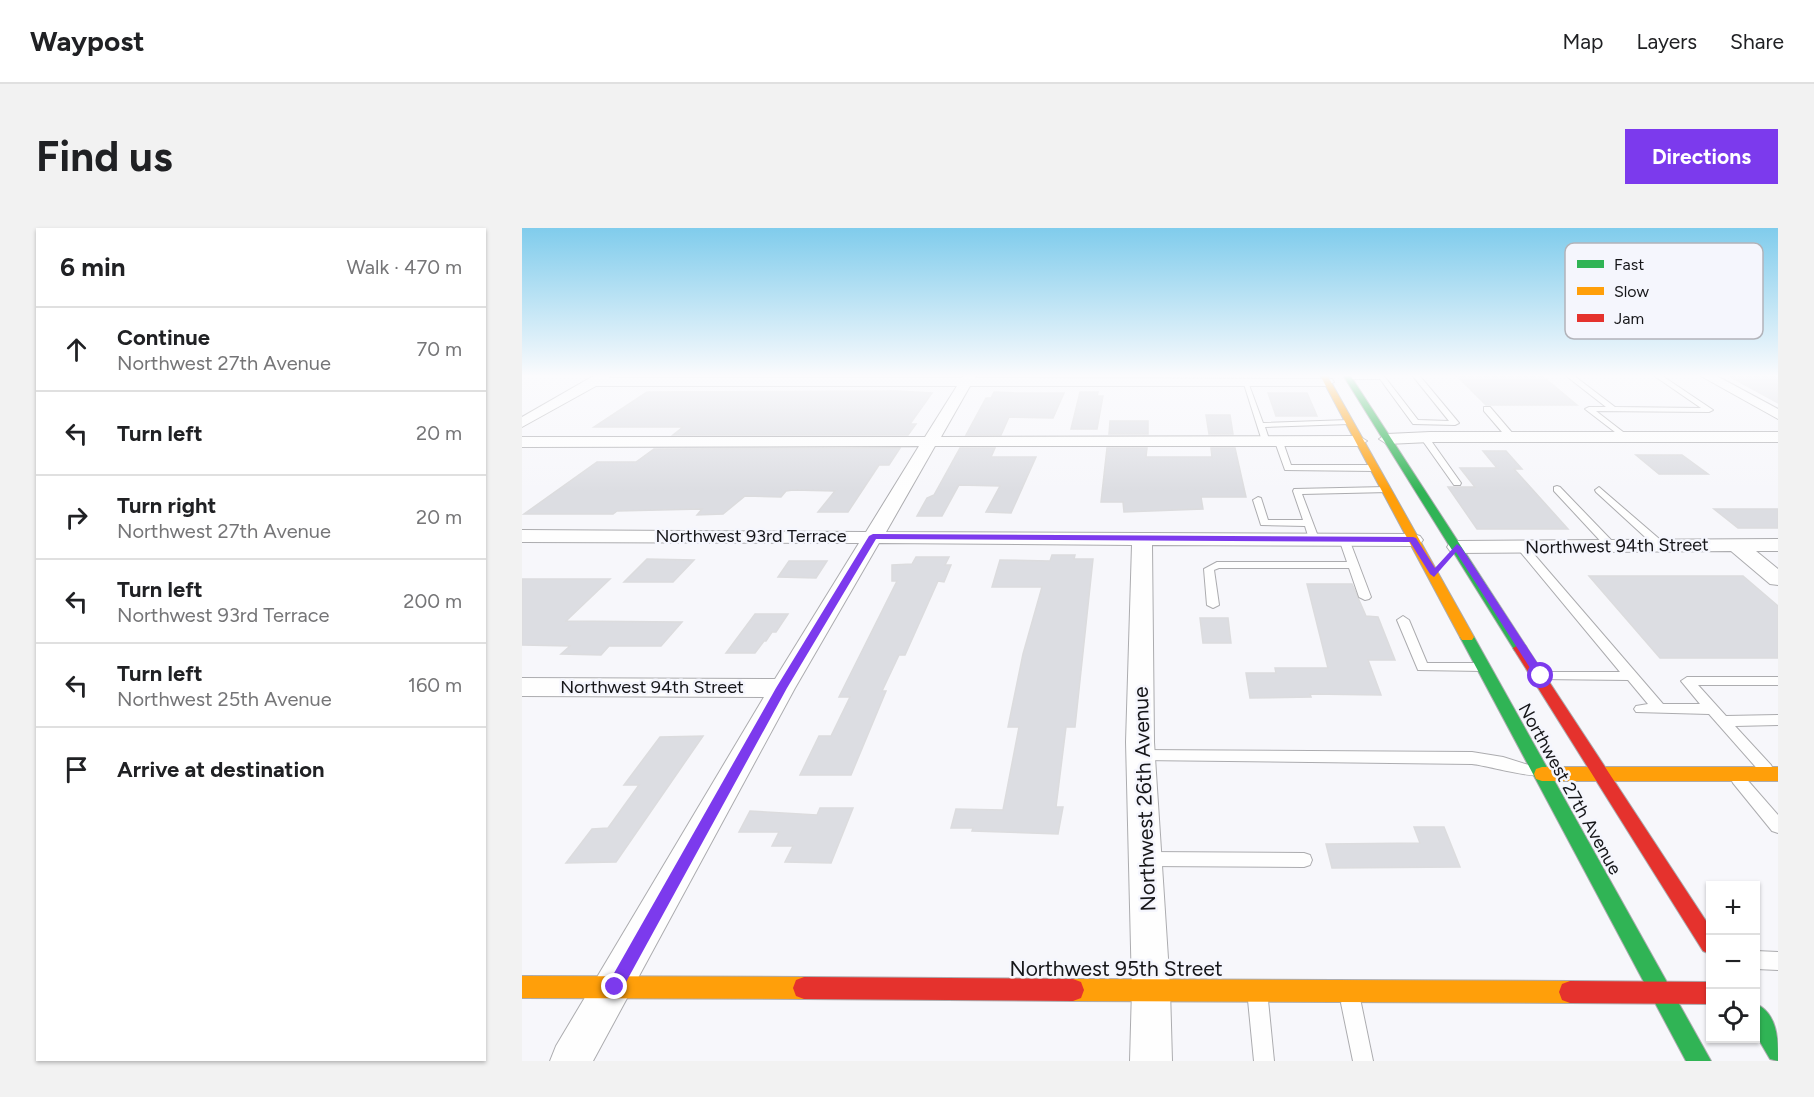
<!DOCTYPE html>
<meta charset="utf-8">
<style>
:root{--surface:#fff;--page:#f2f2f2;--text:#202124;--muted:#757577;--line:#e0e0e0;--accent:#7c3aed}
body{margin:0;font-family:Figtree,sans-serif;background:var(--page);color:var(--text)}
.controls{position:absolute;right:18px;bottom:18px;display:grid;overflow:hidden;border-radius:0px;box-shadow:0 2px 4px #0004}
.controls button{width:54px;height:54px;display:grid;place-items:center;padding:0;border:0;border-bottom:2px solid var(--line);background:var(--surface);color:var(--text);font:30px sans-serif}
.stop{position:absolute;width:18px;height:18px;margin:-14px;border:4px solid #7c3aed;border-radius:50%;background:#fff}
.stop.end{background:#7c3aed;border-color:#fff;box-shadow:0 2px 6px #0008}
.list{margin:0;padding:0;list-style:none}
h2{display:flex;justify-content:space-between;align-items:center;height:78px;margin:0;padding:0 24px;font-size:26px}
h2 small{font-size:20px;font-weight:400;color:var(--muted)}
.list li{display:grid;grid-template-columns:39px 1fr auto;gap:18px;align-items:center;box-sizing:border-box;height:84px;padding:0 24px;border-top:2px solid var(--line)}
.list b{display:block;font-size:22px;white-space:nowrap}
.list p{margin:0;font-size:20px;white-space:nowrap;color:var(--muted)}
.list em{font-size:20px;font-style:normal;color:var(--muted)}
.icon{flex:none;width:33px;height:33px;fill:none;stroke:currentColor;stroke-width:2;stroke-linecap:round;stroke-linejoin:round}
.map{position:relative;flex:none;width:1256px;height:833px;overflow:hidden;border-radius:0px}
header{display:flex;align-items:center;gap:36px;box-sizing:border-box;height:84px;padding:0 30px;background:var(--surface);border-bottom:2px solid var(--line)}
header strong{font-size:28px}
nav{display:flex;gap:33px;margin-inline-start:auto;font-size:21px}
.intro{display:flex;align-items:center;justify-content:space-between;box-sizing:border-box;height:144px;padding:0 36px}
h1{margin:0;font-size:42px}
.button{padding:15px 27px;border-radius:0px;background:var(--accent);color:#fff;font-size:21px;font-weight:700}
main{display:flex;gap:36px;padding:0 36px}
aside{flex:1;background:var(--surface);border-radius:0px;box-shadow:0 2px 4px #0004}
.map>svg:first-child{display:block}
.building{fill:#dcdde2;stroke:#dcdcde;stroke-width:1.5}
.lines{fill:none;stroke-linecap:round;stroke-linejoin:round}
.lane-casing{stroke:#acacaf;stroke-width:2}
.street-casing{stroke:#acacaf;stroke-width:2}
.fast-casing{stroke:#acacaf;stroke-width:2}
.slow-casing{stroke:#acacaf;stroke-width:2}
.jam-casing{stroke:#acacaf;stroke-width:2}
.lane{fill:#fefefe;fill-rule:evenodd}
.street{fill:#fefefe;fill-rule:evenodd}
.fast{fill:#30b455;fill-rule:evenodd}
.slow{fill:#ff9f0a;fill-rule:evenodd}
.jam{fill:#e5322d;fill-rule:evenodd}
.route{fill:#7c3aed}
.labels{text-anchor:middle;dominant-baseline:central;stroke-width:5;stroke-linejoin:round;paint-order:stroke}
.street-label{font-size:18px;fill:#161619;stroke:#f5f6fd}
.near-street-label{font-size:21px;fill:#161619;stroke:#f5f6fd}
.key{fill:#f5f6fd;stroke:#b2b3b9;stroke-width:1.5}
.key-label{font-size:16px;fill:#161619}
</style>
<header>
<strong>Waypost</strong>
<nav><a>Map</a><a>Layers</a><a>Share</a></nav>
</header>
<div class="intro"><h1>Find us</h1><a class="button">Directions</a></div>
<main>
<aside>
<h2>6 min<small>Walk · 470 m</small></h2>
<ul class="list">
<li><svg class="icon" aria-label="ahead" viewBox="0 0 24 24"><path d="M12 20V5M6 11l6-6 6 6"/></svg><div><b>Continue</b><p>Northwest 27th Avenue</p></div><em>70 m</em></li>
<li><svg class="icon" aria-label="left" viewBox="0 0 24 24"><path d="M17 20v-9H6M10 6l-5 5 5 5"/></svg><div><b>Turn left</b></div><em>20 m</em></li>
<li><svg class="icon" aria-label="right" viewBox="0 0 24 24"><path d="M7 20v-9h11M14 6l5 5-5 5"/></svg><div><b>Turn right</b><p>Northwest 27th Avenue</p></div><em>20 m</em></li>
<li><svg class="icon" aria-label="left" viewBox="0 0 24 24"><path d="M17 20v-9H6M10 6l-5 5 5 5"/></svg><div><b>Turn left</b><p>Northwest 93rd Terrace</p></div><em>200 m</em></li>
<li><svg class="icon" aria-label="left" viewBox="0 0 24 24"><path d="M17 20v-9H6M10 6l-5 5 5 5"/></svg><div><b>Turn left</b><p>Northwest 25th Avenue</p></div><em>160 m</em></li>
<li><svg class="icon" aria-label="arrive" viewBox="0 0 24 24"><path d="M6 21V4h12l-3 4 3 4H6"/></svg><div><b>Arrive at destination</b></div></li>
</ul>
</aside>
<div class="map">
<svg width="1256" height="833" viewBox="0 0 1256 833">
<rect width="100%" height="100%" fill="#f7f7fb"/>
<!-- building -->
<path class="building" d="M934,147H1019L1055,177H964Z
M1205,147H1256V175Z
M375,163L410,165L388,196H394L386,207H151L161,199H72L125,164Z
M472,164L497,165H542L531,190L487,189L479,207H444L464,170H469Z
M558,164H576L575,168H581L575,201H549Z
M746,165H785L795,188H754Z
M684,187H708L711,206H687Z
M588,193H626V206H587Z
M378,220L367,237H357L326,284H296L313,263L271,262L264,263L259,269L223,268L201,286L175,287L180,281L95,283L91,286H2L75,234H114L132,221Z
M438,220H473L469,229H514L489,285L464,284L478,258L437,257L420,288H395L405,270L412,267Z
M585,220H625L624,229H690L689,220H713L724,269H679L681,281L602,284L601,274H579Z
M961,223H984L1000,241H992L1046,301H955L926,259H953L938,240H975Z
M1114,227H1160L1186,246H1137Z
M1192,281H1256V300H1216Z
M530,327H553L552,331H571L553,499H544L534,579H541L536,606L450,603L451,600H429L434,581L481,582L497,499H486L501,426L520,359H470L478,332L528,333Z
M394,329H427L423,337H429L422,354L416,353L383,427H377L360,463H364L329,547H278L297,508H309L328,469H317L375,353H370V337L390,336Z
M125,331L172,332L151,354H102Z
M267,333H305L294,350L256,349Z
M1067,348H1221L1256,378V430H1138Z
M0,351H88L44,393L160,394L139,418H87L79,427L39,426L48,418L0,417Z
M785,356H830L844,388L856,389L873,432H846L859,467L788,466L789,469L728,470L724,445H754L753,440H806Z
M233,386H266L254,404H250L244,413H242L233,425H204Z
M678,390H706L709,415H681Z
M181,508L94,634L44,635L70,601L86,600L117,557H102L138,509Z
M298,580H331L309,635L263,634L271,618H250L257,604H217L228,583L295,587Z
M892,599H922L938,639L810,640L804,616L898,615Z"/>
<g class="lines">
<!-- lane casing -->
<g class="lane-casing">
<path id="lane" d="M823,147L862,148L896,192L927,193L890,147H897L937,195L933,197L891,196L858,151H825L822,149Z
M1043,147H1051L1093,179L1179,180L1131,147H1139L1191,182L1187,184L1074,183L1105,207L1106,209L1102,211L1063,181L1067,179H1084Z
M721,153L726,154L741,195L827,192L831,194L827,196L743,199L748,214L741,216Z
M962,179H968L992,207V211H986L962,183Z
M899,207H905L939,255L938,257H932L898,209Z
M754,212L761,214L769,237H852L856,240L852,243L763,242L753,214Z
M1035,258L1038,259L1092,315V319H1084L1032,263V259Z
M864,259L868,262L867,264L780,266L797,311L792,314L787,311L783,298L739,297L731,272L736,269L739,270L746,292H781L771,263L772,261Z
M1077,259L1142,315V319H1134L1074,264L1073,262Z
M822,308L827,311L849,369L847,371L843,372L837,369L827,340H697L692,342L697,377L691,380L685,377L682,341L695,334H825L817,311Z
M1000,316L1004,317L1141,476H1178L1159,453L1165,449H1256V457H1176L1204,488L1256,487V497L1213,498L1249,537L1251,541L1249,545L1244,547L1239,545L1187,486L1114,484L1112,481L1114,478L1126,476L1106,452L1017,451L1015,448L1021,444H1098L996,321L995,319Z
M881,388L887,392L905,435H960L966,439L960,443L896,442L875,392Z
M618,522L950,524L981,529L1013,539L1015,543L1013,547C1007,549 961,537 950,536L618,532L613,531L611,527L613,523Z
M1216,545L1221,547L1256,587V605L1250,603L1211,555L1209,551L1211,547Z
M624,624L782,625L788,627L790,632L788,637L782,639L624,638L618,636L616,631L618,626Z
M1234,723L1256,724V742L1234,741Z
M736,762L743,765L746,772L752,833H732L726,772L729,765Z
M829,765L836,768L839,775L851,833H831L819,775L822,768Z"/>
</g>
<!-- street casing -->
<g class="street-casing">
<path id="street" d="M73,147H89L87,150H440L441,147H454L453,150L810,151L812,154L805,158H448L419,209L837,208L845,213L837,218H413L364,304L891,306L898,308L901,312L898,316L891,318L630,317L632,514L648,761L650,833H608L610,761L604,514L610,317L357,315L273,460L71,833H28L34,818L242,469L0,468V450L253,451L337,315L0,314V302L344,304L397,218L0,219V209H403L435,158H74L0,199V189Z
M1177,147H1193L1256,181V191Z
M908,204H1256V214H908L865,216L857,211L865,206Z
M1256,311V323H1234L1256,341V357L1248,356L1209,323L935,325L928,323L925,319L928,315L935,313Z"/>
</g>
<!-- fast casing -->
<g class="fast-casing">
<path id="fast" d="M821,147H828L1005,420L1003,423H993Z
M945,405L952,409L1189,833H1164L938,409Z
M1234,776C1256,786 1256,812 1256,833L1248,831L1234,807Z"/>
</g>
<!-- slow casing -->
<g class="slow-casing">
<path id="slow" d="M798,147H805L952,409L950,412H940L938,409Z
M1020,539H1256V553H1020L1014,551L1012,546L1014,541Z
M0,748L282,749L290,752L293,760L290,768L282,771L0,770Z
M551,751L1048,753L1056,756L1059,764L1056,772L1048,775L551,773L543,770L540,762L543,754Z"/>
</g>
<!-- jam casing -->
<g class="jam-casing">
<path id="jam" d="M998,416L1003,417L1188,699V726L1181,723L991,420Z
M282,749L551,751L559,754L562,762L559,770L551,773L282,771L274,768L271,760L274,752Z
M1048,753L1188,754V776L1048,775L1040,772L1037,764L1040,756Z"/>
</g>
<!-- lane -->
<use href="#lane" class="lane"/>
<!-- street -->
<use href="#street" class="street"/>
<!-- fast -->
<use href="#fast" class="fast"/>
<!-- slow -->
<use href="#slow" class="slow"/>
<!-- jam -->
<use href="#jam" class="jam"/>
</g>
<!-- sky -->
<linearGradient id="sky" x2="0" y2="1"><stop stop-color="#80ccec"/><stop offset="0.56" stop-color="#fbfbfd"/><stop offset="1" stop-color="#fbfbfd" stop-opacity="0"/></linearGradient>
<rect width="1256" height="264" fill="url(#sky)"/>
<!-- route -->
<path class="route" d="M351,306L891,309L894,310L913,340L935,316L939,319L1024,448L1019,452L1015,451L934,324L912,349L908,346L888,314L354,311L265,460L98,765L93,767L87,765L85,759L87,754L254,460L347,308Z"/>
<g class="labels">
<!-- street labels -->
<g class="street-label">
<text x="229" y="308">Northwest 93rd Terrace</text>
<text transform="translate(1095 318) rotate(-1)">Northwest 94th Street</text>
<text x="130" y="459">Northwest 94th Street</text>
<text transform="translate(1048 561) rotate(61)">Northwest 27th Avenue</text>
</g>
<!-- near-street labels -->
<g class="near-street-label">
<text transform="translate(622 571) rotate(-92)">Northwest 26th Avenue</text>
<text x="594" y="740">Northwest 95th Street</text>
</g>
</g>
<!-- legend -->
<rect x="1043" y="15" width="198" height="96" rx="9" class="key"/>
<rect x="1055" y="32" width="27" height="8" fill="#30b455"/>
<rect x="1055" y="59" width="27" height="8" fill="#ff9f0a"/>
<rect x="1055" y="86" width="27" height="8" fill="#e5322d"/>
<g class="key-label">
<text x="1092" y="42">Fast</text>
<text x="1092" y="69">Slow</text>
<text x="1092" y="96">Jam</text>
</g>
</svg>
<div class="controls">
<button>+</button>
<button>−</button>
<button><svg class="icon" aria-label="locate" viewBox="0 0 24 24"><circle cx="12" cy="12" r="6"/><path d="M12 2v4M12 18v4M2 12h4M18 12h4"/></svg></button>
</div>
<div class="stop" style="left:1019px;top:448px"></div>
<div class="stop end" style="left:93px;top:759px"></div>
</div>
</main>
